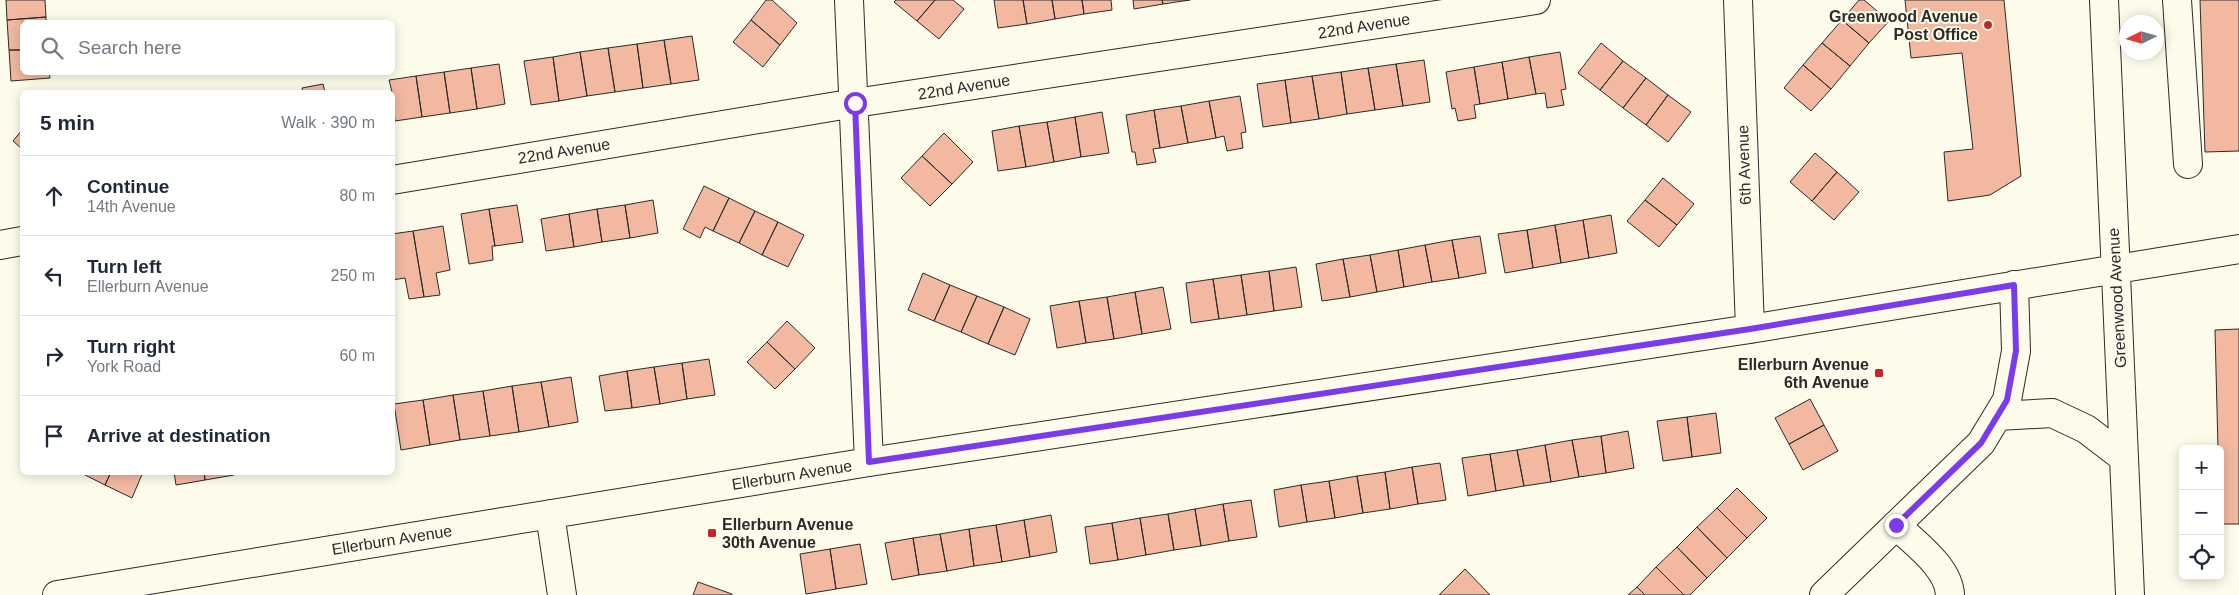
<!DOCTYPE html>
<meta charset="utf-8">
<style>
:root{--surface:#fff;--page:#f6f6f7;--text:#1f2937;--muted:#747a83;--line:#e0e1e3}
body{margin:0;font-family:Arial,sans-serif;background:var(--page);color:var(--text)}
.controls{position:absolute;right:15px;bottom:15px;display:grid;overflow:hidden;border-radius:8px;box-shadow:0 2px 12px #0003}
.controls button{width:45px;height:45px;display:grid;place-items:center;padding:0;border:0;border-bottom:1px solid var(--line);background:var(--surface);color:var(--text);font:25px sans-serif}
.compass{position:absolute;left:2119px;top:15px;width:45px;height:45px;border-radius:50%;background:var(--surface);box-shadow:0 2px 12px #0003;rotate:265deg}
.stop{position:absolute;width:15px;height:15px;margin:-11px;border:4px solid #7c3aed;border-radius:50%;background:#fff}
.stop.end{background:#7c3aed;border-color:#fff;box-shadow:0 1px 5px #0008}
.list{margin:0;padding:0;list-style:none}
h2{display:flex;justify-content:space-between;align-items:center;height:65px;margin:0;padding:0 20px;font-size:21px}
h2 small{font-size:16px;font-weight:400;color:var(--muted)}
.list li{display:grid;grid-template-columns:32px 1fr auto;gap:15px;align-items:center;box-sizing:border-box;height:80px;padding:0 20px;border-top:1px solid var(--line)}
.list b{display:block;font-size:19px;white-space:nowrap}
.list p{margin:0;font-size:16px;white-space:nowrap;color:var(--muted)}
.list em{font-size:16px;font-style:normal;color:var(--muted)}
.icon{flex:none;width:28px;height:28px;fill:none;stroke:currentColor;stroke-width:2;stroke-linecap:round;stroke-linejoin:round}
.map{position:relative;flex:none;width:2239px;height:595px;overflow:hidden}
.search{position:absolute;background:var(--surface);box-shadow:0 2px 12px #0003;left:20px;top:20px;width:375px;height:55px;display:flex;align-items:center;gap:12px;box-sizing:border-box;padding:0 18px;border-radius:8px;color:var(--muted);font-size:19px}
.panel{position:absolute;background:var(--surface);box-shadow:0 2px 12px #0003;left:20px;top:90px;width:375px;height:385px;border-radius:8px}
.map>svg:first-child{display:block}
.building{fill:#f2b8a0;stroke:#2b2b2b}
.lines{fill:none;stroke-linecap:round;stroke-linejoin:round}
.minor-casing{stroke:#2b2b2b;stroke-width:30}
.minor{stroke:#fdfbea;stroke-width:28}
.route{stroke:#7c3aed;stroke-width:6}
.poi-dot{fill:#c62828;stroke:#fdfbea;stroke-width:2}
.labels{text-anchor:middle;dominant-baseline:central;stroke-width:4;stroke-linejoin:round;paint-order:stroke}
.poi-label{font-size:16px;font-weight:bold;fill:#2b2b2b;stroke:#fdfbea;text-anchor:end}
.street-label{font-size:16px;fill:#2b2b2b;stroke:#fdfbea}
</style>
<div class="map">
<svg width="2239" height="595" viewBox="0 0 2239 595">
<rect width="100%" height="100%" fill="#fdfbea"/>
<!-- building -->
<path class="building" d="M6,0H45L46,17L7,20Z
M766,0H772L797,23L780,45L751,20Z
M896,0H935L917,21L894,2Z
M935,0H953L964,9L939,39L917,21Z
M994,0H1023L1027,24L998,28Z
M1023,0H1052L1055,19L1027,24Z
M1052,0H1082L1084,14L1055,19Z
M1082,0H1111L1112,10L1084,14Z
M1133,0H1162L1163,4L1134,9Z
M1162,0H1190L1163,4Z
M1859,0H1864L1889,21L1869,43L1842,20Z
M1905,0H2004L2021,176L1990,195L1948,201L1944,152L1973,149L1962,53L1911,58Z
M2200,0H2239V151L2205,152Z
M46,17V22H22V50H9L7,20Z
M751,20L780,45L763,67L733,42Z
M1842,20L1869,43L1850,66L1822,43Z
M692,36L699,80L671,84L664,40Z
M664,40L671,84L643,88L637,44Z
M1601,43L1623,61L1600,90L1578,73Z
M1822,43L1850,66L1831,89L1803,65Z
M637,44L643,88L615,92L608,48Z
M608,48L615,92L587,96L580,52Z
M9,50H22V72H49L50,78L11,81Z
M580,52L587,96L559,101L553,57Z
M1560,52L1566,89L1561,90L1564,105L1547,108L1545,93L1536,94L1529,57Z
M553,57L559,101L531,105L524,61Z
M1529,57L1536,94L1508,99L1502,62Z
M1424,60L1430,102L1403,106L1396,64Z
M1623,61L1646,78L1623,108L1600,90Z
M1502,62L1508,99L1480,104L1474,67Z
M499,64L505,104L477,109L471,68Z
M1396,64L1403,106L1375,110L1368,68Z
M1803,65L1831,89L1811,111L1784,88Z
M1474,67L1480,104L1474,105L1476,118L1458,121L1455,108L1452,109L1446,72Z
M471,68L477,109L450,113L444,72Z
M1368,68L1375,110L1347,114L1341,72Z
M444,72L450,113L422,117L416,76Z
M1341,72L1347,114L1319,119L1312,76Z
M416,76L422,117L395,121L392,92L389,80Z
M1312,76L1319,119L1291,123L1285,80Z
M1646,78L1668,95L1646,125L1623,108Z
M1285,80L1291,123L1263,127L1257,84Z
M323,84L325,92H303L302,88Z
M1668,95L1691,112L1668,142L1646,125Z
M1240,96L1246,132L1241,133L1243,148L1227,151L1224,136L1216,138L1209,101Z
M1209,101L1216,138L1188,143L1181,106Z
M1181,106L1188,143L1160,148L1154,110Z
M1154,110L1160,148L1153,149L1156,162L1137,165L1135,152H1132L1126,115Z
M1102,112L1109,153L1081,157L1075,117Z
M1075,117L1081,157L1054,162L1047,122Z
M1047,122L1054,162L1026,167L1019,126Z
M1019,126L1026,167L998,171L992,131Z
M22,130V149L13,141Z
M944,133L973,162L952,184L922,156Z
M1815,153L1837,172L1812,201L1790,182Z
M922,156L952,184L930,206L901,178Z
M1837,172L1859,192L1834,220L1812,201Z
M1663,178L1694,204L1677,225L1645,200Z
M704,186L729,198L713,231L705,227L700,238L683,229Z
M729,198L755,211L739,243L713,231Z
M653,200L658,233L630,238L625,205Z
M1645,200L1677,225L1659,247L1627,221Z
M517,205L523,242L495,246L489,209Z
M625,205L630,238L602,242L597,209Z
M489,209L495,246H492L493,260L469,264L461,214Z
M597,209L602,242L574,247L569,214Z
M755,211L778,222L762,255L739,243Z
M569,214L574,247L546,251L541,219Z
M1611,215L1617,253L1589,258L1583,220Z
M1583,220L1589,258L1561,263L1555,225Z
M778,222L804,235L788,267L762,255Z
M1555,225L1561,263L1533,268L1527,230Z
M443,226L450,270L436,273L440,295L424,297L413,231Z
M1527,230L1533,268L1505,273L1498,234Z
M413,231L424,297L409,299L405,278L392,280V234Z
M1480,236L1486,273L1459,278L1452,240Z
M1452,240L1459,278L1432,282L1425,245Z
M1425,245L1432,282L1404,287L1398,250Z
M1398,250L1404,287L1377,292L1370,255Z
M1370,255L1377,292L1350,297L1343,259Z
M1343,259L1350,297L1322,301L1316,264Z
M1296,267L1302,307L1274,311L1269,271Z
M1269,271L1274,311L1247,315L1241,275Z
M923,273L950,285L934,321L908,310Z
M1241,275L1247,315L1219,319L1213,279Z
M1213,279L1219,319L1191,323L1186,283Z
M950,285L977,296L961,332L934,321Z
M1163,287L1171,329L1142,334L1135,292Z
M1135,292L1142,334L1114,339L1107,297Z
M977,296L1004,307L988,344L961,332Z
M1107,297L1114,339L1086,343L1079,301Z
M1079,301L1086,343L1057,348L1050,306Z
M1004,307L1030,319L1015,355L988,344Z
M787,321L815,348L795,369L767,342Z
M2239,329V524H2220V449H2218L2215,330Z
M767,342L795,369L775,389L747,362Z
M709,359L715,395L687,399L682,363Z
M682,363L687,399L660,404L654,367Z
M654,367L660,404L632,408L627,371Z
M627,371L632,408L605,411L599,376Z
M571,377L578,422L549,427L541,382Z
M541,382L549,427L519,432L512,386Z
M512,386L519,432L490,436L483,391Z
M483,391L490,436L460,440L453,395Z
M453,395L460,440L430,445L423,400Z
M1810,399L1824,425L1789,444L1775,418Z
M423,400L430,445L401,450L394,404Z
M1716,413L1721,453L1692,457L1687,417Z
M1687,417L1692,457L1663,461L1657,421Z
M1824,425L1838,451L1803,470L1789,444Z
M1628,431L1634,468L1606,473L1601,436Z
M1601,436L1606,473L1579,477L1572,440Z
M1572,440L1579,477L1551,482L1545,445Z
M1545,445L1551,482L1524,486L1517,450Z
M1517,450L1524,486L1496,491L1490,454Z
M1490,454L1496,491L1468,496L1462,458Z
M1440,463L1446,500L1418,504L1412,467Z
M1412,467L1418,504L1390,509L1385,472Z
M79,472H111L105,485Z
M111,472H143L132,498L105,485Z
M174,472H204L205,480L176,485Z
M204,472H234V475L205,480Z
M1385,472L1390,509L1363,513L1357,476Z
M1357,476L1363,513L1335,518L1329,481Z
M1329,481L1335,518L1307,522L1301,485Z
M1301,485L1307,522L1279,527L1274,490Z
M1737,488L1767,518L1747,538L1717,508Z
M1251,500L1257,537L1229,541L1223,504Z
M1223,504L1229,541L1201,546L1195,509Z
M1717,508L1747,538L1727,558L1697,527Z
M1195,509L1201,546L1174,550L1168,514Z
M1168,514L1174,550L1146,555L1140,518Z
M1051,515L1057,552L1030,557L1024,520Z
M1140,518L1146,555L1118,560L1112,523Z
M1024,520L1030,557L1002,562L996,525Z
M1112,523L1118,560L1090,564L1085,527Z
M996,525L1002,562L974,566L969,529Z
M1697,527L1727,558L1707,578L1677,547Z
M969,529L974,566L947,571L940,534Z
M940,534L947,571L919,575L913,538Z
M913,538L919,575L892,580L885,543Z
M860,544L867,584L836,589L830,549Z
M1677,547L1707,578L1690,595H1684L1656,567Z
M830,549L836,589L806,594L800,554Z
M1656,567L1684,595H1645L1637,587Z
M1465,569L1490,595H1439Z
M698,582L732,594V595H693Z
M1637,587L1645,595H1628Z"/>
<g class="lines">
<!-- minor casing -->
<g class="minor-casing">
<path id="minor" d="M849,0L869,462
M1738,0L1750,329
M2104,0L2130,595
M2177,0L2188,164
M392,180L855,103L1536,0
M0,245L22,241
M1998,416L2052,413L2086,429L2124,458
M550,514L562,595
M1896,525C1914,543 1949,567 1950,595
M57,595L869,462L1750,329L2239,249
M1824,595L1981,443L2007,400L2016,351L2014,285"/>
</g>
<!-- minor -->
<use href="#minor" class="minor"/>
</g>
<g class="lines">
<!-- route -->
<path class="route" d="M855,103L869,462L1750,329L2014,285L2016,351L2007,400L1981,443L1896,525"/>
</g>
<!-- markers -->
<g class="poi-dot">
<circle cx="1988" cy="25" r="5"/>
<rect x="1874" y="368" width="10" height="10" rx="2.5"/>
<rect x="707" y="528" width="10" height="10" rx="2.5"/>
</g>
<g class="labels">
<!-- poi labels -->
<g class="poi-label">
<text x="1978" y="16">Greenwood Avenue<tspan x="1978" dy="18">Post Office</tspan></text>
<text x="1869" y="364">Ellerburn Avenue<tspan x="1869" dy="18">6th Avenue</tspan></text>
<text x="722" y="524" text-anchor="start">Ellerburn Avenue<tspan x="722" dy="18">30th Avenue</tspan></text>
</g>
<!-- street labels -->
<g class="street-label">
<text transform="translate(1364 26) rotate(-9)">22nd Avenue</text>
<text transform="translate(964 87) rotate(-9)">22nd Avenue</text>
<text transform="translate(564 151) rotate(-9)">22nd Avenue</text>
<text transform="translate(1744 165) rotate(-92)">6th Avenue</text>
<text transform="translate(2117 298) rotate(-93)">Greenwood Avenue</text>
<text transform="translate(792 475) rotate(-9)">Ellerburn Avenue</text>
<text transform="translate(392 540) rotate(-9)">Ellerburn Avenue</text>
</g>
</g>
</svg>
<div class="controls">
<button>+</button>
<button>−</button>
<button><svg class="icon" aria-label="locate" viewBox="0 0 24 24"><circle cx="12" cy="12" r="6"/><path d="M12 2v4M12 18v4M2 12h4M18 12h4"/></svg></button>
</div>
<svg class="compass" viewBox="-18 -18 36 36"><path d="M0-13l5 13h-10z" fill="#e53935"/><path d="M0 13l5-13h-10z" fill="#747a83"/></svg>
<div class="stop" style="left:855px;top:103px"></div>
<div class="stop end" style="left:1896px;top:525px"></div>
<div class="search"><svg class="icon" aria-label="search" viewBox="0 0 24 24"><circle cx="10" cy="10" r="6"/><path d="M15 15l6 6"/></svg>Search here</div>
<section class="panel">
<h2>5 min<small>Walk · 390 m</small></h2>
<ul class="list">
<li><svg class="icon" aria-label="ahead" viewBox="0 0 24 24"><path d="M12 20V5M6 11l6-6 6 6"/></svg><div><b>Continue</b><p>14th Avenue</p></div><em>80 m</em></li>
<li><svg class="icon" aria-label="left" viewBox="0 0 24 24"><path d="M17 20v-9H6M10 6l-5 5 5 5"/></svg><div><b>Turn left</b><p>Ellerburn Avenue</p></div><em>250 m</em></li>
<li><svg class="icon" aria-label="right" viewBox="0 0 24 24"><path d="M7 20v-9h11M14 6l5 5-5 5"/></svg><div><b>Turn right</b><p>York Road</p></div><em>60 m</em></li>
<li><svg class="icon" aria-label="arrive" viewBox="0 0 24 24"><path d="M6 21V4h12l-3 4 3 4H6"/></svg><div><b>Arrive at destination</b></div></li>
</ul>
</section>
</div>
